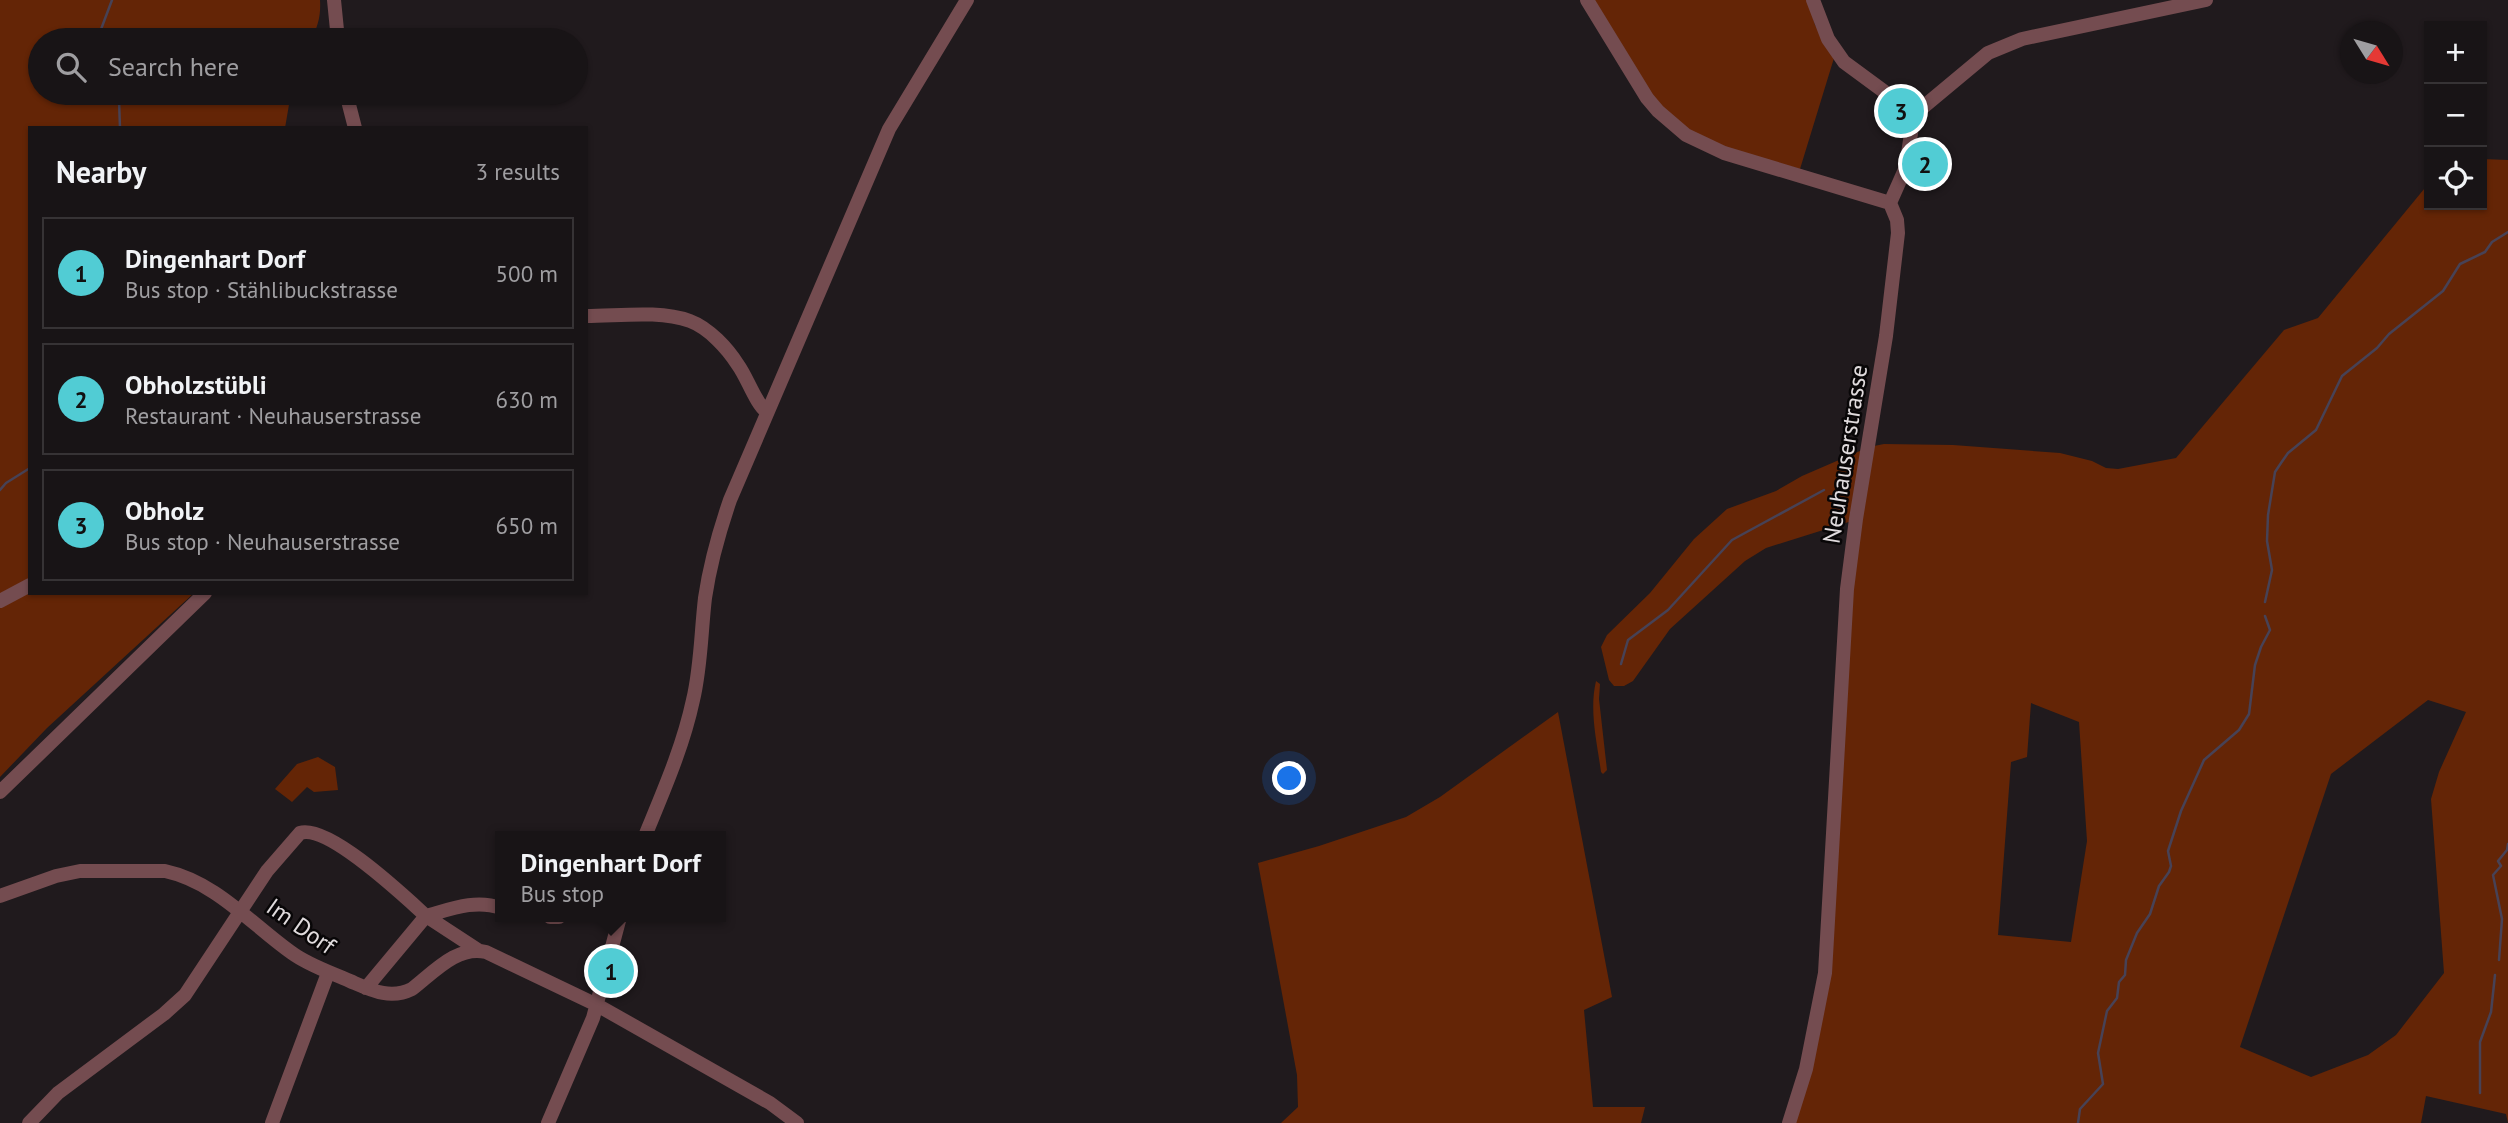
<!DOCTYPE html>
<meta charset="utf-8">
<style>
:root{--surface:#181416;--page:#211d1f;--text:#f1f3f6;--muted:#9f9ea1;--line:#363335;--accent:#51ccd4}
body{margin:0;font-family:"PT Sans",sans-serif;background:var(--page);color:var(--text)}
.controls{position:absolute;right:21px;top:21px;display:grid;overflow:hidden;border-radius:0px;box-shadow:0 2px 5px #0004}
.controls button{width:63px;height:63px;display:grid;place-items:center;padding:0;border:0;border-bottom:2px solid var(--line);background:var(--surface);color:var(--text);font:35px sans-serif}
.compass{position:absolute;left:2340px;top:21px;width:63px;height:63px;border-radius:50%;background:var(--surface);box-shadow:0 2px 5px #0004;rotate:127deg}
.you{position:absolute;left:1290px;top:779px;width:24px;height:24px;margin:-18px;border:5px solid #fff;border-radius:50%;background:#1a73e8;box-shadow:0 0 0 10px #1a73e833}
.badge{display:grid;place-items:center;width:46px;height:46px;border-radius:50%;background:var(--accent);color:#111;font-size:23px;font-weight:700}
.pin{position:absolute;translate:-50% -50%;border:4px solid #fff;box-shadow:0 2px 7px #0006}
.popup{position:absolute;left:495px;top:831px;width:231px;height:91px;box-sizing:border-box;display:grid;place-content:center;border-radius:0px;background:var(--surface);filter:drop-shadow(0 2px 5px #0005);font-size:23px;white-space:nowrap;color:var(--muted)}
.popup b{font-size:26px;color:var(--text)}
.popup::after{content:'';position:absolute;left:50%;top:100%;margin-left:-14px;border:14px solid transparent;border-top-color:var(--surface)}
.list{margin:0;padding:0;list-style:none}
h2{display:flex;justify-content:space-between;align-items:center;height:91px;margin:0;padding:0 28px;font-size:30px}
h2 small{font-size:23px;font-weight:400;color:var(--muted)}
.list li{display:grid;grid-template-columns:46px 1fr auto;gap:21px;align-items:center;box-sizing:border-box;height:112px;margin:0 14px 14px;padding:0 14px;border:2px solid var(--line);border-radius:0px}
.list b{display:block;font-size:26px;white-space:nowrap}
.list p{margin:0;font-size:23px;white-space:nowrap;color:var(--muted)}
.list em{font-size:23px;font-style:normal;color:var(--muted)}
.icon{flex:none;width:38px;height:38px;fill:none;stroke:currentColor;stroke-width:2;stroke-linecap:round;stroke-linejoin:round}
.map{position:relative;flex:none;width:2508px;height:1123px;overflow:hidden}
.search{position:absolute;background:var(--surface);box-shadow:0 2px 5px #0004;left:28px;top:28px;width:560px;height:77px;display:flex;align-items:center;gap:18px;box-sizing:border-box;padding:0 24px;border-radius:38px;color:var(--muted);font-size:26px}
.panel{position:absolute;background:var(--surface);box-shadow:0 2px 5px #0004;left:28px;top:126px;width:560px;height:469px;border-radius:0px}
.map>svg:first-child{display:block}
.green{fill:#642506;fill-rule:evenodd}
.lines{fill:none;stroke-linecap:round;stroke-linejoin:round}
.stream{stroke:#474256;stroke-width:2.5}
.minor{stroke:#744c50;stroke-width:14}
.labels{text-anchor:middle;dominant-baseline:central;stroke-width:5;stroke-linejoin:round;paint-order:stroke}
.street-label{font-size:24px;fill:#e0dbdd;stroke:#080607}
</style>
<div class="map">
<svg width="2508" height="1123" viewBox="0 0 2508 1123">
<rect width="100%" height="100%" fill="#201a1d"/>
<!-- green -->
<path class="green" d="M0,0H320C321,16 318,26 311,40H40V93H291L285,128H30V593H194L47,728L0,777Z
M1592,0H1808L1815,25L1834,58L1800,169C1766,159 1728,152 1697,135C1647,106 1621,48 1592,0Z
M2482,159L2508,160V1123L2506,1114L2426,1096L2421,1123H1789L1825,973L1855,520L1766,548L1745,561L1670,629L1633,681L1624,686H1614L1609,680L1601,647L1607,635L1650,593L1694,539L1727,509L1776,491L1802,476L1869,447L1884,444L1953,445L2060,453L2092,461L2106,468L2118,469L2176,458L2284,330L2318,318L2429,183V205H2482ZM2428,700L2466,712L2439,772L2431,799L2444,973L2396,1035L2368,1055L2311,1077L2240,1047L2331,774ZM2031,703L2079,722L2087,841L2071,942L1998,935L2011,762L2027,757Z
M1596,681L1600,684L1599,699L1607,770L1603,774L1601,772C1597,742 1589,711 1596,681Z
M1558,712L1612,997L1584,1010L1593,1107H1645L1641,1123H1281L1298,1107L1297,1075L1258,863L1319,846L1406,817L1440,797Z
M318,757L335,767L338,790L314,792L307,787L292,802L275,789L297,764Z"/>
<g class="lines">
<!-- stream -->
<path class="stream" d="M97,40L112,0
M111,93L119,100L120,128
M0,490L6,483L30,468
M2265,602L2272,570L2267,541L2268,515L2275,472L2281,463L2288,453L2316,430L2342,376L2377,348L2389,334L2443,291L2460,264L2485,252L2492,242L2508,232
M1621,664L1628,640L1668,610L1732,540L1824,490
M2499,960L2502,919L2493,875L2501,866L2498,861L2507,850L2508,844
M2480,1093V1042L2491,1012L2495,975
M2078,1123L2080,1109L2103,1084L2098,1053L2107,1011L2117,998L2119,982L2125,975L2126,960L2137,933L2150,914L2159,886L2169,872L2171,866L2168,851L2181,811L2204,760L2239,730L2249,714L2255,665L2261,647L2270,630L2265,616"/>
<!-- minor -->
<path class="minor" d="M334,0L338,40
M1587,0L1647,98L1658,111L1686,135L1724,153L1890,203
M1813,0L1828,39L1844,62L1916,115
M346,93L355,128
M586,316C619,316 659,310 690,321C709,328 728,349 738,365C747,377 756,404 766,411
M0,601L30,585
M0,792L205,593
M645,836C663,792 683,747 693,700C701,667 701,632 705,598C710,564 719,532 730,500L889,129L967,0
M0,896L56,876L80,871H165C216,882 251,924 292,953C310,966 330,972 350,981C371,990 390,1000 412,989C433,973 457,945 486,952L597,1005L770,1103L797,1123
M550,917H559
M366,988L426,916L478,950
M29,1123L58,1093L164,1014L185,995L267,871L300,833C328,824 404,896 426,916C451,909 475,899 501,908
M272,1123L328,973
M548,1123L593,1018L620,917
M1789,1123L1806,1069L1825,973L1847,589L1856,519L1886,336L1898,233L1897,220L1890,203L1906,167L1913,120L1922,108L1988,53L2022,39L2206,0"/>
</g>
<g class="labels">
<!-- street labels -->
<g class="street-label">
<text transform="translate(1845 454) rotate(-81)">Neuhauserstrasse</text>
<text transform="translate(301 926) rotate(35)">Im Dorf</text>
</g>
</g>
</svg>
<div class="controls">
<button>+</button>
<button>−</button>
<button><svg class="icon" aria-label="locate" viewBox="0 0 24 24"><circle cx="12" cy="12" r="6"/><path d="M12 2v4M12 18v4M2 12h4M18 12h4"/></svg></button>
</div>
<svg class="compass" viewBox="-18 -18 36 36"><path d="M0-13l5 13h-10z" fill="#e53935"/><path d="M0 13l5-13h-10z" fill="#9f9ea1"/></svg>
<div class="you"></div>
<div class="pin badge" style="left:611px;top:971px">1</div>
<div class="popup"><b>Dingenhart Dorf</b>Bus stop</div>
<div class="pin badge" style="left:1925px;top:164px">2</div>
<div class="pin badge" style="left:1901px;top:111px">3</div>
<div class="search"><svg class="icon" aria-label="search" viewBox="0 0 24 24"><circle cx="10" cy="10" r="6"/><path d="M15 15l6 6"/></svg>Search here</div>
<section class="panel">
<h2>Nearby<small>3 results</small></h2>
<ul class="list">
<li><span class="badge">1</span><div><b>Dingenhart Dorf</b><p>Bus stop · Stählibuckstrasse</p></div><em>500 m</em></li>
<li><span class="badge">2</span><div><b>Obholzstübli</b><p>Restaurant · Neuhauserstrasse</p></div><em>630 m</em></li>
<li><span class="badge">3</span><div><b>Obholz</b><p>Bus stop · Neuhauserstrasse</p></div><em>650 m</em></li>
</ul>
</section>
</div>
